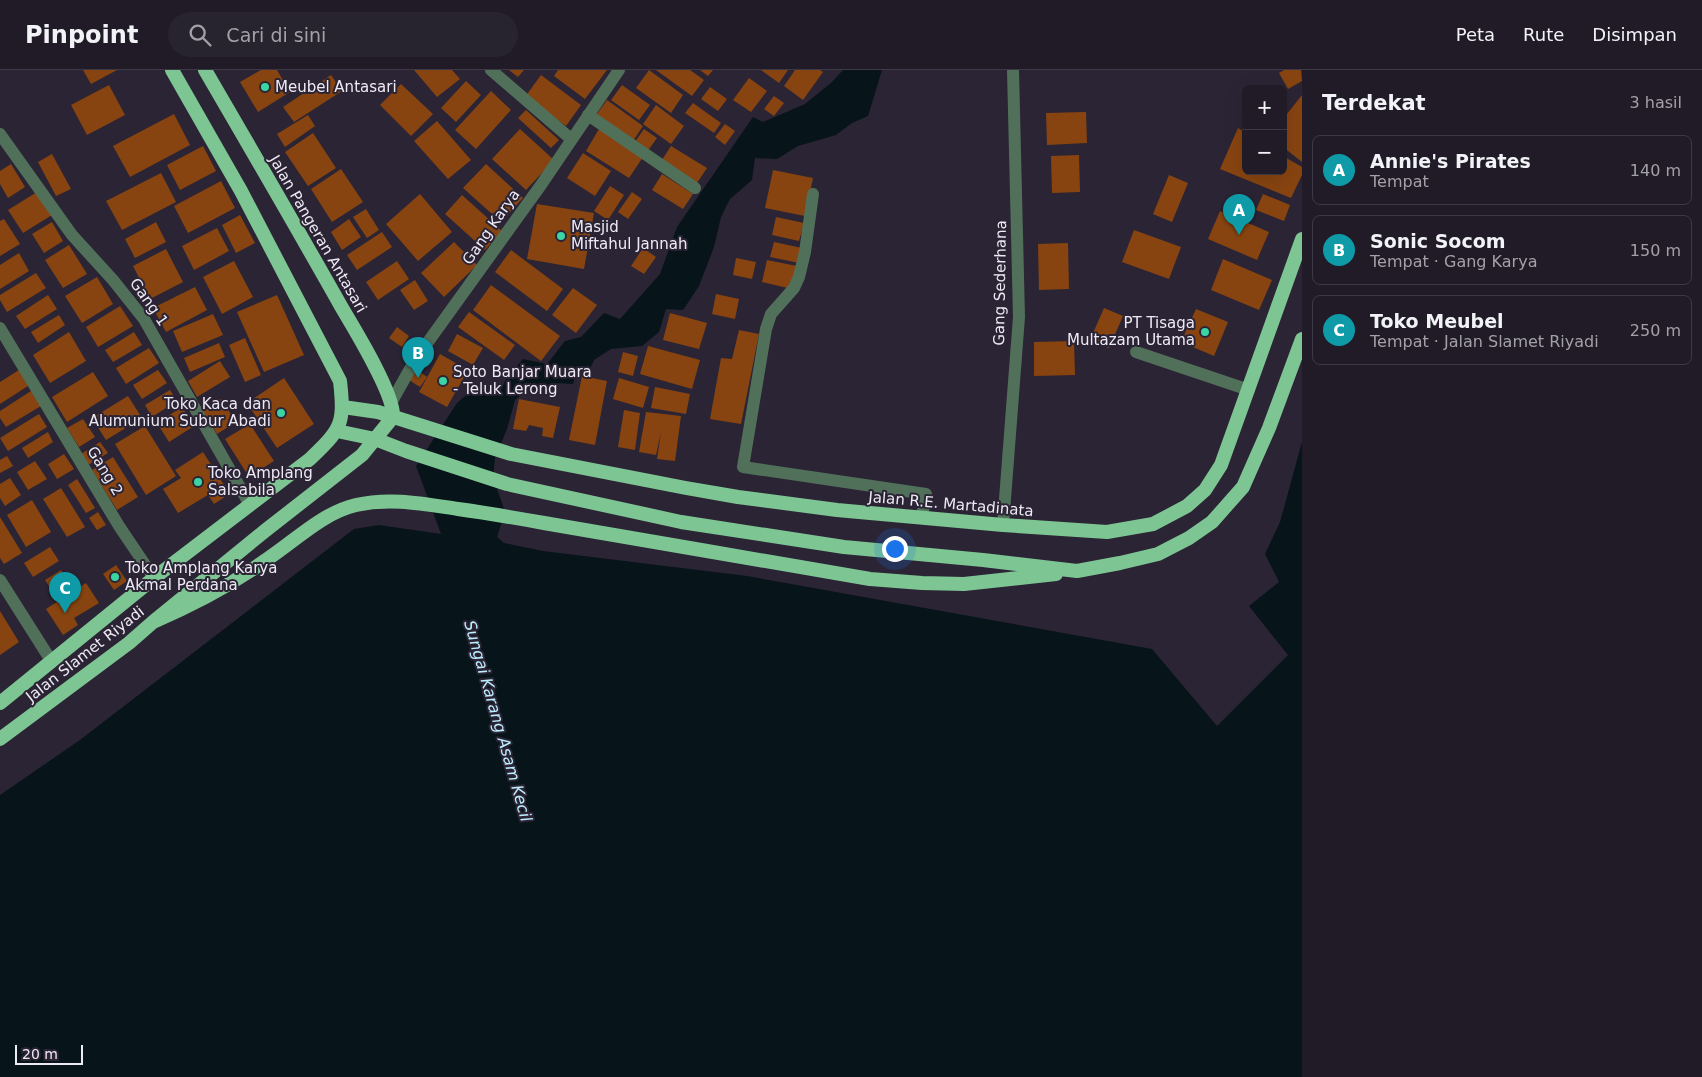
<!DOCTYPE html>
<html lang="id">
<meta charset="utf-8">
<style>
:root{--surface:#201b27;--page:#28242f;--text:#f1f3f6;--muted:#a2a1a7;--line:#3d3944;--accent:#3bd4a4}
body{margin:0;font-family:"DejaVu Sans",sans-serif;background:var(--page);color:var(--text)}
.controls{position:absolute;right:15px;top:15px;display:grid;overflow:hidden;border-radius:8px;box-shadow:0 5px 20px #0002}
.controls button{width:45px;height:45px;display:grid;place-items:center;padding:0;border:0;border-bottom:1px solid var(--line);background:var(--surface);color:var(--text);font:25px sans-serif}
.scale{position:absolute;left:15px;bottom:12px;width:68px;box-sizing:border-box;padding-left:5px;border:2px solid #eeeaf5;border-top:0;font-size:14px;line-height:18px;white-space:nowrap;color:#eeeaf5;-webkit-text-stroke:4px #2b2434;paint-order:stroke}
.you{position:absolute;left:894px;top:478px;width:18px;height:18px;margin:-12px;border:4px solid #fff;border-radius:50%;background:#1a73e8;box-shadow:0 0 0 8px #1a73e833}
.badge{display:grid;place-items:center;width:32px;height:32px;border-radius:50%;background:var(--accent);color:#fff;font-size:16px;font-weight:700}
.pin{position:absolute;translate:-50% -41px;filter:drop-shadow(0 1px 2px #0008)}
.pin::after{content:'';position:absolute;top:26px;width:18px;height:15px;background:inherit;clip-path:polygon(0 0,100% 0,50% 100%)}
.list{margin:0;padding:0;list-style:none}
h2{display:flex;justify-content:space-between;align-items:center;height:65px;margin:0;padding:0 20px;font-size:21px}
h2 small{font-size:16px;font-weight:400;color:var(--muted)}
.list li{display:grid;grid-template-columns:32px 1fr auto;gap:15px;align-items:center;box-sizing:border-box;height:70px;margin:0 10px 10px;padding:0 10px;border:1px solid var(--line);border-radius:8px}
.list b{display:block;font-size:19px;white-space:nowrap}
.list p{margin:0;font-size:16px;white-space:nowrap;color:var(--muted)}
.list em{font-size:16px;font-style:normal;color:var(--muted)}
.icon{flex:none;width:28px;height:28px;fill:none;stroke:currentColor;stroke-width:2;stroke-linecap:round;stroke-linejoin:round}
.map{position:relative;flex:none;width:1302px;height:1007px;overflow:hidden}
header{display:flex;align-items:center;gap:30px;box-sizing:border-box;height:70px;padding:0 25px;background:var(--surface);border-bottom:1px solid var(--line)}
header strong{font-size:24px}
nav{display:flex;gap:28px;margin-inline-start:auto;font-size:18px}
.search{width:350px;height:45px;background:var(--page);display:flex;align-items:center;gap:12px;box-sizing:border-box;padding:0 18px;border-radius:28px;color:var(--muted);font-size:19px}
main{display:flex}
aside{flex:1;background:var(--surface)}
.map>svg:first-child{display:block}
.water{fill:#071419}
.building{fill:#874410}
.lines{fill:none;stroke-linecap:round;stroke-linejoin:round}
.service{stroke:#51705a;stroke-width:12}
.minor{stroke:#51705a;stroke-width:12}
.trunk{stroke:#7dc694;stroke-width:14}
.poi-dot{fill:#3bd4a4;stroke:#2b2434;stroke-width:2}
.labels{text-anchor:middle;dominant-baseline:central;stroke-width:4;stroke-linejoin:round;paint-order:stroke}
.poi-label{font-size:15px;fill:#eeeaf5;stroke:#2b2434;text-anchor:start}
.street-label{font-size:15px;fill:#eeeaf5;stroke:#2b2434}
.water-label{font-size:16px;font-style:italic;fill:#bceeff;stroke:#2b2434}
</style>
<header>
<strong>Pinpoint</strong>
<div class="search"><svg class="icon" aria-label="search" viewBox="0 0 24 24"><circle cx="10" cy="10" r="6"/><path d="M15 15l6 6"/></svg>Cari di sini</div>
<nav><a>Peta</a><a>Rute</a><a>Disimpan</a></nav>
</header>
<main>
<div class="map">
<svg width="1302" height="1007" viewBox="0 0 1302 1007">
<rect width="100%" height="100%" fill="#2b2434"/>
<!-- water -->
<path class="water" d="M843,0H882L868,46L852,53L836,65L798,76L777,89L755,88L752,110L730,129L721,147L714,177L699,216L683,240L666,239L659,262L642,276L611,279L594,290L588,303L577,300L573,314L555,313L549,324L527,320L515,330L507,359L495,388L493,407L505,442L497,467L504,473L543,481L747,506L1152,579L1217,656L1288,585L1249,536L1279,512L1265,484L1280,452L1302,372V1007H0V725L80,670L354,459L379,455L441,464L416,396L457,333L479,314L500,322L506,309L523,289L547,294L565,271L581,267L604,243L620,249L660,204L677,157L753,47L763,52L805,34L832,12Z"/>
<!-- building -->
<path class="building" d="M83,0H117L91,14Z
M261,0H277L290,22L258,42L240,12Z
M414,0H452L460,9L437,27Z
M509,0H524L518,7Z
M558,0H607L585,29L554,6Z
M649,0L683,25L671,43L636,18Z
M656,0H690L704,10L692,26Z
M700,0H713L708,6Z
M761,0H788L779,13Z
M795,0H820L823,2L803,30L784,16Z
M1284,0H1301L1302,11L1288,19L1279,3Z
M331,5L342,21L294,52L283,37Z
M541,5L581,35L566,56L525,27Z
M749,8L767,21L751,42L733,30Z
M466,11L481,25L456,52L441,38Z
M401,14L433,44L411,66L380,35Z
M109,15L125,45L87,65L71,35Z
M622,15L650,35L639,50L611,30Z
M710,17L727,29L718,41L701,29Z
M491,21L511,40L476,79L455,60Z
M1302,25V92L1283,77V49Z
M774,26L784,33L774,46L764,39Z
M607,30L643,56L633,71L596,45Z
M693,33L721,53L714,63L685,43Z
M656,35L684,56L671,74L643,54Z
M526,40L559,70L551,78L518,48Z
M1086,42L1087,73L1047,75L1046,43Z
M174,44L190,75L130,107L113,76Z
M308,45L315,56L285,77L277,64Z
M437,51L471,90L448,109L414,71Z
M725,54L735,61L725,75L715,67Z
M1238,58L1246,63V101H1283V86L1302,97V105L1291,128L1220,99Z
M520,59L554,90L526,120L492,89Z
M599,59L643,87L629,108L586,81Z
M644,59L657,68L647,82L634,73Z
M313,63L336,98L308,116L285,82Z
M203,76L216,101L180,120L167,95Z
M671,76L707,98L697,113L662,90Z
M583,83L611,101L595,126L567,108Z
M52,84L71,119L56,126L38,92Z
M1079,85L1080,122L1052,123L1051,86Z
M11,94L25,117L8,128L0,114V101Z
M486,94L523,128L501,152L463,118Z
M341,99L363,132L332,152L311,119Z
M773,100L813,108L805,146L765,138Z
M161,103L176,132L122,160L106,131Z
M662,104L693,124L683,139L652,120Z
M1169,105L1188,113L1172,152L1153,144Z
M221,111L235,138L188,163L174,136Z
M610,116L624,125L608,150L594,141Z
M37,122L52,145L23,163L8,140Z
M632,122L642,129L628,149L618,142Z
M420,124L452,162L418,191L386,154Z
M1263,124L1290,135L1284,151L1256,140Z
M462,125L502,161L485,180L445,144Z
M537,134L594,143L584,199L527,189Z
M366,139L379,160L367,168L353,147Z
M1220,141L1269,162L1257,190L1208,169Z
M240,145L255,173L236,183L222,155Z
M776,147L804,153L799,171L772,165Z
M4,149L20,174L0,186V151Z
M349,149L361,167L342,180L331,162Z
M52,152L63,171L44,183L32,164Z
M156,152L166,172L135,188L125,169Z
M217,158L229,181L194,200L182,176Z
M1134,160L1181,177L1169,209L1122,192Z
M382,162L392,177L357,200L347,185Z
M454,172L477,195L444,227L421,203Z
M774,172L802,178L799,193L770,187Z
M1068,173L1069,219L1039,220L1038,174Z
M69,175L87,204L63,218L45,190Z
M643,178L656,187L644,204L631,196Z
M166,179L183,212L150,229L133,196Z
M511,180L563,219L547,241L495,202Z
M19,183L29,201L0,219V195Z
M736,188L756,192L752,209L733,205Z
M1223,189L1272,210L1259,240L1211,220Z
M767,190L797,196L792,219L762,212Z
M234,191L253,227L222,244L203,207Z
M397,191L409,209L378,230L366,212Z
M36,203L46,218L7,242L0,230V225Z
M97,207L113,234L82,253L65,226Z
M415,210L428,231L414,240L400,220Z
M491,215L560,266L541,291L473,240Z
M195,217L207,240L166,262L153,238Z
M573,218L597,235L576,263L552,245Z
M716,224L739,229L735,249L712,244Z
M48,225L57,239L25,259L16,246Z
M277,225L304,285L264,302L237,242Z
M120,236L133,256L98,277L86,257Z
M1104,238L1123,246L1109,278L1090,270Z
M1196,239L1228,252L1214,286L1181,272Z
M469,242L515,275L504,290L458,257Z
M670,243L707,253L699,279L663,270Z
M213,244L223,265L182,282L173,261Z
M59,245L65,255L38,273L31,262Z
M397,257L409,266L402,277L389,268Z
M739,260L759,264L741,354L710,349L721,288L732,289Z
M69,262L86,291L50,313L33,285Z
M134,262L142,275L113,292L105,280Z
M457,264L483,278L473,295L448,281Z
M245,268L261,305L245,312L229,275Z
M1074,271L1075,305L1034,306V272Z
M219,273L225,287L190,302L184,288Z
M648,276L700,290L692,319L640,304Z
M149,278L159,293L126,314L116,298Z
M623,282L638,286L633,306L618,302Z
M440,284L468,300L447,337L419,322Z
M220,291L230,307L197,327L188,311Z
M416,299L427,307L420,317L409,310Z
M19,300L28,316L0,334V312Z
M158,300L167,313L142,329L133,315Z
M93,302L108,326L67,352L52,327Z
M582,306L607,311L595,375L569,370Z
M284,308L314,354L277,378L247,333Z
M619,308L649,317L643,338L613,329Z
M655,317L690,324L686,344L651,338Z
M170,320L177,331L152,347L145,335Z
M31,321L41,336L6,357L0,348V341Z
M128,326L142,348L106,370L92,348Z
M221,329L236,352L217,364L203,341Z
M519,329L560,337L553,368L542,366L543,358L529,355L526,361L513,359Z
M182,337L194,356L169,372L157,353Z
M624,340L640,343L635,380L618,377Z
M646,342L681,346L675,391L657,389L661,362L656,385L639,382Z
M39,344L47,357L8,381L0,368Z
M83,349L95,367L79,377L67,358Z
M250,354L274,391L249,407L225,369Z
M145,356L176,406L146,425L115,374Z
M48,362L53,372L28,388L22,378Z
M100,372L108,383L88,395L81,384Z
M203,382L224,415L222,416L228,425L214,434L208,425L178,443L163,419L181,408L175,400Z
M64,384L74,399L57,409L48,394Z
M7,386L13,396L0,403V390Z
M113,387L138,427L117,440L92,400Z
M35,391L47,409L28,420L17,402Z
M10,408L21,425L5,436L0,428V414Z
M77,409L95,438L86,443L68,415Z
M61,418L85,457L67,467L43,429Z
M32,430L51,462L26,477L7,445Z
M98,442L106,455L97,460L89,448Z
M0,447L22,483L4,494L0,488Z
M50,477L59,491L33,507L24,493Z
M116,495L127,511L114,520L103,504Z
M61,500L72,518L57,528L45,510Z
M86,513L99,533L74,548L78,555L63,565L46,539Z
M0,541L19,572L0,585Z"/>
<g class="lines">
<!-- service -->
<path class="service" d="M1136,282L1249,320"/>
<!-- minor -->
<path class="minor" d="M491,0L571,69
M588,45L695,118
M0,64L72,165L113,210L144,249L250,435
M813,124L805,182L799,207L794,218L771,244L766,259L743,397L926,424L922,447
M0,258L119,456L154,508
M391,333L415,290L541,115L619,0
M1003,455L1019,247L1013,0
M0,510L52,592"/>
<!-- trunk -->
<path class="trunk" d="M205,0C251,79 297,158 342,238C355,260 395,325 393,347
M343,337L378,342L511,384L686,418L738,427L837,440L1003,455L1107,462L1153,454L1187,436L1205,420L1221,395L1302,169
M337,361L375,369L406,381L507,414L681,452L844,477L983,490L1077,501L1120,493L1158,484L1189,468L1212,452L1243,417L1269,358L1302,269
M153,552C193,535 231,515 266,490C295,471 322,443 356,435C390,427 424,434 458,439C487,443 516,448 544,453C653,472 761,490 870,509L922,513L964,514L1056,504
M0,633L154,508L310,389C341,359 345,355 340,311L241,121L172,0
M0,669L129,573L153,552L266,460L362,385L393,347"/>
</g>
<!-- markers -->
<g class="poi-dot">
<circle cx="265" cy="17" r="5"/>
<circle cx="561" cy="166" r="5"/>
<circle cx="1205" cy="262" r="5"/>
<circle cx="443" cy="311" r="5"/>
<circle cx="281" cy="343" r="5"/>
<circle cx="198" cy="412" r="5"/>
<circle cx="115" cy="507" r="5"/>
</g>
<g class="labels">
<!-- poi labels -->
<g class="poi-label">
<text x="275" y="17">Meubel Antasari</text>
<text x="571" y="157">Masjid<tspan x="571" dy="17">Miftahul Jannah</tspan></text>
<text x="1195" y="253" text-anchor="end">PT Tisaga<tspan x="1195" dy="17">Multazam Utama</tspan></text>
<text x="453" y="302">Soto Banjar Muara<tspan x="453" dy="17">- Teluk Lerong</tspan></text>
<text x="271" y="334" text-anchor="end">Toko Kaca dan<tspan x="271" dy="17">Alumunium Subur Abadi</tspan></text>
<text x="208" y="403">Toko Amplang<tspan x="208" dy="17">Salsabila</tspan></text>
<text x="125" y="498">Toko Amplang Karya<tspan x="125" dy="17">Akmal Perdana</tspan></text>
</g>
<!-- street labels -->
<g class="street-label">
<text transform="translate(491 157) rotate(-55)">Gang Karya</text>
<text transform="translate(318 164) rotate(60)">Jalan Pangeran Antasari</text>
<text transform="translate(1000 213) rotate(-89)">Gang Sederhana</text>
<text transform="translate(149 232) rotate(55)">Gang 1</text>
<text transform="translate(105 401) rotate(59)">Gang 2</text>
<text transform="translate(951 434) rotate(5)">Jalan R.E. Martadinata</text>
<text transform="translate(85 584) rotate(-38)">Jalan Slamet Riyadi</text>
</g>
<!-- water labels -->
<g class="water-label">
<text transform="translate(498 651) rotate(74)">Sungai Karang Asam Kecil</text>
</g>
</g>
</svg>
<div class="controls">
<button>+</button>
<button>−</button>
</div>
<div class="scale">20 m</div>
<div class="you"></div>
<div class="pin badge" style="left:1239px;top:165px;background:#0f9aa8">A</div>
<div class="pin badge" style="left:418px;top:308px;background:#0f9aa8">B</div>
<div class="pin badge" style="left:65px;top:543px;background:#0f9aa8">C</div>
</div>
<aside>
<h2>Terdekat<small>3 hasil</small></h2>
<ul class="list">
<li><span class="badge" style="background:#0f9aa8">A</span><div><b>Annie's Pirates</b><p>Tempat</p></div><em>140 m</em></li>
<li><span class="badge" style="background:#0f9aa8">B</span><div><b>Sonic Socom</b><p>Tempat · Gang Karya</p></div><em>150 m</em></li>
<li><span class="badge" style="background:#0f9aa8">C</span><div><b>Toko Meubel</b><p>Tempat · Jalan Slamet Riyadi</p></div><em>250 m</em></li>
</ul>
</aside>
</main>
